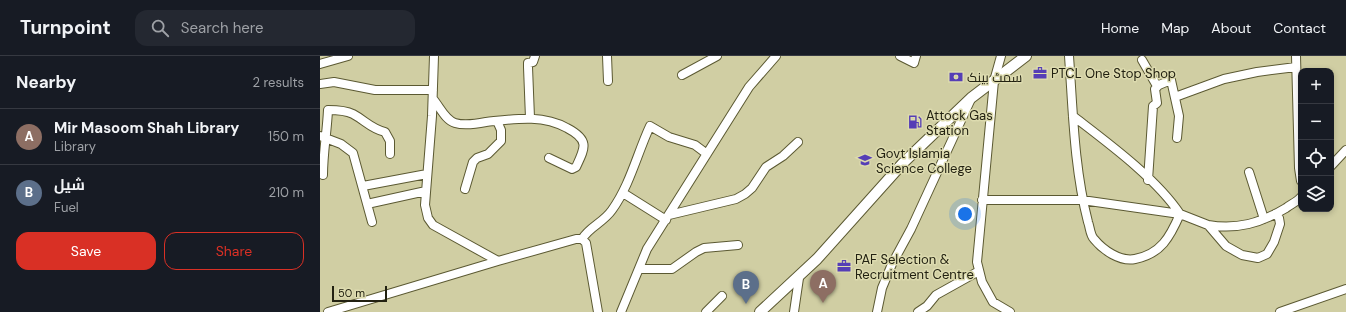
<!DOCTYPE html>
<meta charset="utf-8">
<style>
:root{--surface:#171b24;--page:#242831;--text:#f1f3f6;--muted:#9ea1a6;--line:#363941;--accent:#d93025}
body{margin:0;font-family:"DM Sans",Cairo,sans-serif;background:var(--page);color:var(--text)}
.controls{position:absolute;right:12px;top:12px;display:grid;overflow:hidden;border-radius:8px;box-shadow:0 2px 6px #0003}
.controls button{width:36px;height:36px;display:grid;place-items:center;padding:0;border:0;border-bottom:1px solid var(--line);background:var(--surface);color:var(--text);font:20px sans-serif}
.scale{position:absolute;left:12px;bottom:10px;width:55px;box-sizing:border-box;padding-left:4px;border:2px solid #222111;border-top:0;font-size:11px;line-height:14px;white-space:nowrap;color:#222111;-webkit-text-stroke:3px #dddbaf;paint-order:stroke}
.you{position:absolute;left:645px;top:158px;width:14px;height:14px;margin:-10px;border:3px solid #fff;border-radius:50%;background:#1a73e8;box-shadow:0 0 0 6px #1a73e833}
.badge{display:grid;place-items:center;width:26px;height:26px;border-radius:50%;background:var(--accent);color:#fff;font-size:13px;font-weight:700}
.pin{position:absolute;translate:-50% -33px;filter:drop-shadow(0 1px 2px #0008)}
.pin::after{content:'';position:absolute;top:21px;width:14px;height:12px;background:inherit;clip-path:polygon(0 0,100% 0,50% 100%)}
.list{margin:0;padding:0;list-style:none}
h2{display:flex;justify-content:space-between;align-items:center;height:52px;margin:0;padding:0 16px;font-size:17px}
h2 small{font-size:13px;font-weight:400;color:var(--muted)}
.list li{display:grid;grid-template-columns:26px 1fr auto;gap:12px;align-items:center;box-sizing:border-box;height:56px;padding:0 16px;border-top:1px solid var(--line)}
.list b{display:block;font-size:15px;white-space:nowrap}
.list p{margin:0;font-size:13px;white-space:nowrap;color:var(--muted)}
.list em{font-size:13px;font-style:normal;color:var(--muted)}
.actions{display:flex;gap:8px;padding:12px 16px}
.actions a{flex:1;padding:9px 0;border:1px solid var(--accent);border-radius:12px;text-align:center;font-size:14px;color:var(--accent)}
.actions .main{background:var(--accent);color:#fff}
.icon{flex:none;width:22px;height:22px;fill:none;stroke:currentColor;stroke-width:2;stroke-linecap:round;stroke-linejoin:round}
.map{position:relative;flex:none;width:1026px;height:256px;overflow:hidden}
header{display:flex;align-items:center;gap:24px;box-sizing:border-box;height:56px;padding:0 20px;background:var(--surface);border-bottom:1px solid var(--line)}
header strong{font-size:19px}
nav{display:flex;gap:22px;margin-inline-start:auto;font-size:14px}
.search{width:280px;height:36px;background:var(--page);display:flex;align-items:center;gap:10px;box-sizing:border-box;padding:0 14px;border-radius:12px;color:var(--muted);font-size:15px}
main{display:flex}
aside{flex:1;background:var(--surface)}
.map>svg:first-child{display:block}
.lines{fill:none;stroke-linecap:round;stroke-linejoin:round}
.minor-casing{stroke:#5b5932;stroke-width:10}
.major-casing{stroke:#5b5932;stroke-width:12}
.minor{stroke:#fff;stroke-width:8}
.major{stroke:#fff;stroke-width:10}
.labels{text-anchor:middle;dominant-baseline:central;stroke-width:3;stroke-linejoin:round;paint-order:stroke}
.poi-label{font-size:13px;fill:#222111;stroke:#dddbaf;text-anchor:start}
</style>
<header>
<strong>Turnpoint</strong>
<div class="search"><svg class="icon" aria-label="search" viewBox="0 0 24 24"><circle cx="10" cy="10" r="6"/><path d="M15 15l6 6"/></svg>Search here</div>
<nav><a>Home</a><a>Map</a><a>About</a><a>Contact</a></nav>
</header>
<main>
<aside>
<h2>Nearby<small>2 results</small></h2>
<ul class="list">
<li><span class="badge" style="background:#8d6e63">A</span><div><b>Mir Masoom Shah Library</b><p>Library</p></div><em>150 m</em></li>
<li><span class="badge" style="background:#5c6f8a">B</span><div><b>شیل</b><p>Fuel</p></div><em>210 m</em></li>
</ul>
<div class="actions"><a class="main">Save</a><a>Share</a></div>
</aside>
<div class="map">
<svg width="1026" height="256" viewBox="0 0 1026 256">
<rect width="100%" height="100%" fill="#d0cea3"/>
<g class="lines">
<!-- minor casing -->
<g class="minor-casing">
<path id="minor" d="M114,0L112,60L105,149L108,162L113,169L178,205L256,183H262L266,187L278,256
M287,0L288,25
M580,0L594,7L596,0
M681,0L674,25L657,206L662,226L673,246L690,256
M749,0C753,55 754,112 768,166C770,171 770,179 774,183C783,194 800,206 815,203C841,198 850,181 860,158C836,122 788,87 753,60
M976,0L979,112L981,125
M822,4L837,30
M0,8L28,0
M362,19L397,0
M0,28L14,26L55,34H113
M855,41L904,23L937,16L976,11
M113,43C120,51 125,64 135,67C145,70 156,68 166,66C194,63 222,58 247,72C270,84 265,92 256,111L252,113L229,102
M210,62L208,11V7L213,6L215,0
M0,80L21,88L33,97L52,166
M1011,110L1026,94
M929,116L944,163
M3,119C3,97 7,76 8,54C16,54 25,54 33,58C46,65 50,72 65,76L70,85V98
M828,124L833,50L837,47L835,33L839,29L851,24L859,60L857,82
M43,130L107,118
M145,133L153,106L157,102L168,98L181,85V74L177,65
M303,137L346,164
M662,144H762L860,158L888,169L906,190L922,199L938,202L947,198L954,186L960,168L959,162L955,158
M47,148L106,135
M349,159L416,143L425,138L432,132L446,111L463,100L478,86
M888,169C917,174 941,167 966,152C971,148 977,146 981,141
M262,183C270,170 283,167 292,154C310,129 317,98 330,70L349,81L375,89L387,98
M319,213H352L376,196L384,192L418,189
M8,256L178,205
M301,256L327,193L429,31L456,0
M386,256L402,240
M474,256L479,222
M557,256L562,232L572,208L591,173L650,45
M598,256L607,250L616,239L659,215
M960,256L1026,233"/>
</g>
<!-- major casing -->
<g class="major-casing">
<path id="major" d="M440,256L497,203L583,107L651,42L706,0"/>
</g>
<!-- minor -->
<use href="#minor" class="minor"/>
<!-- major -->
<use href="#major" class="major"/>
</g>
<!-- icons -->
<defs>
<g id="office-bare" transform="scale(1.08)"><path d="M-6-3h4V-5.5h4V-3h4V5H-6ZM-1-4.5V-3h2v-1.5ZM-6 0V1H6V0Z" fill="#553eb6" stroke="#dddbaf" stroke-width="2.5" paint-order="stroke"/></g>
<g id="bank-bare" transform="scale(1.08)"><path d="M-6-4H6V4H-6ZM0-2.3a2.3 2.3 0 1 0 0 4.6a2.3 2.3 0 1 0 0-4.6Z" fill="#553eb6" stroke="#dddbaf" stroke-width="2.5" paint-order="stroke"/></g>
<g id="fuel-bare" transform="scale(1.08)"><path d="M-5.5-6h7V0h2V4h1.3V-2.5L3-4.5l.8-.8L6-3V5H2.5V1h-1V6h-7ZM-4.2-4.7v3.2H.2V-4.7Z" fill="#553eb6" stroke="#dddbaf" stroke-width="2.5" paint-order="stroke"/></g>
<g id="university-bare" transform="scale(1.08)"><path d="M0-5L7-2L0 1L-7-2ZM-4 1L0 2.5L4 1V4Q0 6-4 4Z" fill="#553eb6" stroke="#dddbaf" stroke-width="2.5" paint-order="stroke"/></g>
</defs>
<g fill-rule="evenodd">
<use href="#office-bare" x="720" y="17"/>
<use href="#bank-bare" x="636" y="21"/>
<use href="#fuel-bare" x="595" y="66"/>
<use href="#university-bare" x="545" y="104"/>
<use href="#office-bare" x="524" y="210"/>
</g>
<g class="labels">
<!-- poi labels -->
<g class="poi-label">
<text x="731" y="17">PTCL One Stop Shop</text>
<text x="647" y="21">سمٹ بینک</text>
<text x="606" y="59">Attock Gas<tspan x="606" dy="15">Station</tspan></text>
<text x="556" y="97">Govt Islamia<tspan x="556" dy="15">Science College</tspan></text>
<text x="535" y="203">PAF Selection &amp;<tspan x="535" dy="15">Recruitment Centre</tspan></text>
</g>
</g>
</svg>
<div class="controls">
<button>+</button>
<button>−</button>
<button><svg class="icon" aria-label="locate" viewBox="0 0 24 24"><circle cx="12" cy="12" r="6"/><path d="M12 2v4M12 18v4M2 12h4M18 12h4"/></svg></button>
<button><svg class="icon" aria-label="layers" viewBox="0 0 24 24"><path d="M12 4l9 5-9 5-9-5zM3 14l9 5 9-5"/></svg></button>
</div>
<div class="scale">50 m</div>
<div class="you"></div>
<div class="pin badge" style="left:503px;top:247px;background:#8d6e63">A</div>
<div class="pin badge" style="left:426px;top:248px;background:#5c6f8a">B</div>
</div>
</main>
